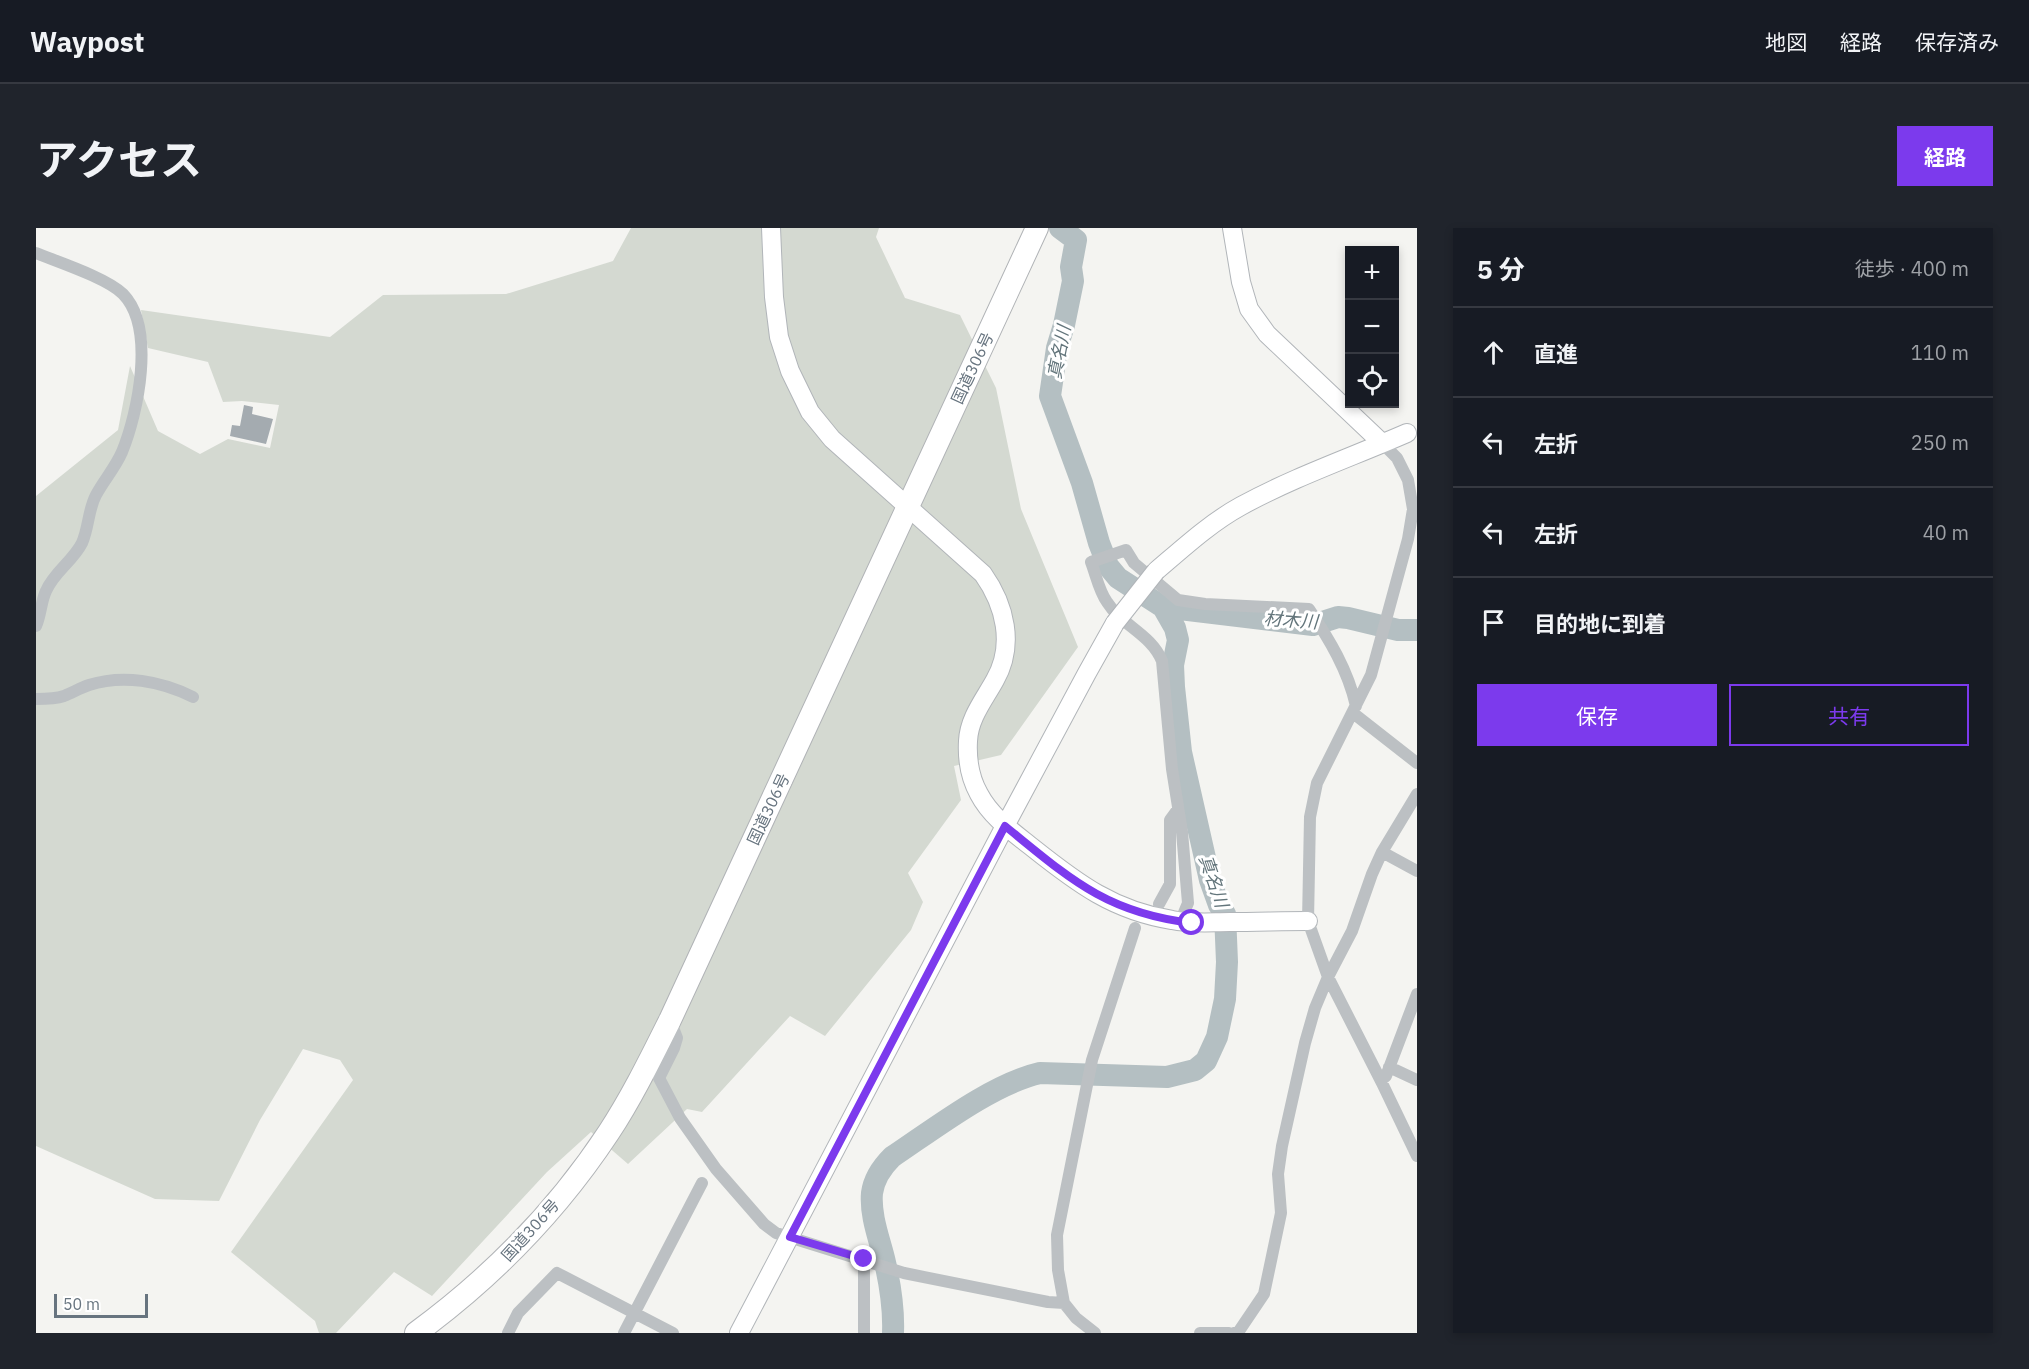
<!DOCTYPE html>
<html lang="ja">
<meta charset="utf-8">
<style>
:root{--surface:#171b24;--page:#20242c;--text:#f1f3f6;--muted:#9ea1a6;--line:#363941;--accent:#7c3aed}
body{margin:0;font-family:"IBM Plex Sans","Noto Sans JP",sans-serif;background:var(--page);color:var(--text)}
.controls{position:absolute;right:18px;top:18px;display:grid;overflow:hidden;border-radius:0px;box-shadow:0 3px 9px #0003}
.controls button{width:54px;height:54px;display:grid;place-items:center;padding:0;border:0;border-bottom:2px solid var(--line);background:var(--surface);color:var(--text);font:30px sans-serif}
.scale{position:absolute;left:18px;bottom:15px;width:94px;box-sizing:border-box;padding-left:6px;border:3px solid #67747f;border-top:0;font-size:16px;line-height:21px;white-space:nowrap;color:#67747f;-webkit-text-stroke:4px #fff;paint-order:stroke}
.stop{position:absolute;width:18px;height:18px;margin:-14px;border:4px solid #7c3aed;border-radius:50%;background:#fff}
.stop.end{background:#7c3aed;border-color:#fff;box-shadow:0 2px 6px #0008}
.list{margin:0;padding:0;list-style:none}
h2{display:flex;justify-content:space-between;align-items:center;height:78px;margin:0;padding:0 24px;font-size:26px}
h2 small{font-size:20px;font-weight:400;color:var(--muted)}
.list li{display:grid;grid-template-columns:39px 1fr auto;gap:18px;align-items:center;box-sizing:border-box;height:90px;padding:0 24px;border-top:2px solid var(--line)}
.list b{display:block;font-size:22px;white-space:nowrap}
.list em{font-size:20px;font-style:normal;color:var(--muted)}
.actions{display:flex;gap:12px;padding:18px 24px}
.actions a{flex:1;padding:14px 0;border:2px solid var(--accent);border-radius:0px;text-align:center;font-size:21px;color:var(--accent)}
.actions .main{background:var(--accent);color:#fff}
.icon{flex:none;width:33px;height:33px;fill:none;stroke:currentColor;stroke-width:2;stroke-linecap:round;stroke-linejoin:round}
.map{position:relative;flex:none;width:1381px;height:1105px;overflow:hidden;border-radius:0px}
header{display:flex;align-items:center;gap:36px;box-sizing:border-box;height:84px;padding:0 30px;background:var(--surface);border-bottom:2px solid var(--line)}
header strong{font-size:28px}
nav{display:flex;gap:33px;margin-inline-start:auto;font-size:21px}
.intro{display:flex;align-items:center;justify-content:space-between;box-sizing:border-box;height:144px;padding:0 36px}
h1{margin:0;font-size:42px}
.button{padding:15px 27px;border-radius:0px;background:var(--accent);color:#fff;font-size:21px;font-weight:700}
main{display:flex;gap:36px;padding:0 36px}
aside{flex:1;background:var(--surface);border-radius:0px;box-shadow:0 3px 9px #0003}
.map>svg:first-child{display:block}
.green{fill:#d4d9d1}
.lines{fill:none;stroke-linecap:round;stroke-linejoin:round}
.river{stroke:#b4bfc2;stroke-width:22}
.building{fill:#a4abb0}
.secondary-casing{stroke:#b1b5b9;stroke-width:20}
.highway-casing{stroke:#b0b3b6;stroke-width:24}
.street{stroke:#bcc0c3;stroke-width:12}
.secondary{stroke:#fff;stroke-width:18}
.highway{stroke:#fff;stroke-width:22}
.secondary-bridge-casing{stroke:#b1b5b9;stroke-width:20;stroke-linecap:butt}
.secondary-bridge{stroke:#fff;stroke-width:18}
.route{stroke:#7c3aed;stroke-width:8}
.labels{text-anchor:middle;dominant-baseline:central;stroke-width:6;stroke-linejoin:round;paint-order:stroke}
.street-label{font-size:16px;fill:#67747f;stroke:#fff}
.water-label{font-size:18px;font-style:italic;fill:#63757b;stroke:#fff}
</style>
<header>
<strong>Waypost</strong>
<nav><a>地図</a><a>経路</a><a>保存済み</a></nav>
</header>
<div class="intro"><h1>アクセス</h1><a class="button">経路</a></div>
<main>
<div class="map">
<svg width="1381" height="1105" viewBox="0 0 1381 1105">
<rect width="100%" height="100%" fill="#f4f4f1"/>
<!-- green -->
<path class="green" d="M595,0H843L840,9L869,70L924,87L960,160L985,281L1042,419L965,527L918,538L925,572L872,645L887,674L875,702L789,808L754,788L666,884L651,881L592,936L555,904L511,944L396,1068L358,1044L300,1105H283L279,1093L195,1024L317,852L304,832L267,821L224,892L183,973L119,971L0,918V268L82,202L94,138L122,203L164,226L192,211L234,220L243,177L206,173L187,174L172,134L112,120L105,82L294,109L347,67L470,66L577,33Z"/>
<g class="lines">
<!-- river -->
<path class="river" d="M1127,379L1277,397L1302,389L1312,390L1362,402H1381
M857,1105C858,1080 854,1055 848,1030C843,1010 834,987 836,965C838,950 846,939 856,929C898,901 956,856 1004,845L1131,849L1159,842L1170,833L1181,809L1189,771L1191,734L1189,686L1183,677L1174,652L1145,524L1138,459L1137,437L1142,412L1139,400L1127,379L1082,350L1072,338L1063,315L1046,255L1014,168L1021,120L1028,97L1037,53L1035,39L1040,12L1024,0"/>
</g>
<!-- building -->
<path class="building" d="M208,177L217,179L216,186L237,191L230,216L194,208L196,197L204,198Z"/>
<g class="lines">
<!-- secondary casing -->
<g class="secondary-casing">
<path id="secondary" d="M735,0L738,69L743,109L754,143L774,184L796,211L947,346C969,377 979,417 959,452C948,472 933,490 932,513C931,531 934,550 943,566C955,589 977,604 997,620C1041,655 1078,683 1136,692C1155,696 1175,694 1194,694C1220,694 1246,693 1272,693
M1196,0L1205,54L1213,81L1231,106L1346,215
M1120,343C1147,320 1174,295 1205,278C1258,249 1316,229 1371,205
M703,1105L969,598L1051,445L1079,395"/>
</g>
<!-- highway casing -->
<g class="highway-casing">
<path id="highway" d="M380,1105C455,1050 521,983 573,904C596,869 615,830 634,792L1001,0"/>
</g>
<!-- street -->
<path class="street" d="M0,25C22,34 71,50 87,66C120,100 102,185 86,224C79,240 68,252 60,267C52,282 53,299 46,315C37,333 18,344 10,363C5,373 5,387 0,398
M1346,215L1361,230L1372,252L1377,281L1372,311L1335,447L1281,555L1274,589L1272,693L1292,749L1346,855L1381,928
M0,471C9,471 19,471 28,468C36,465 44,460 53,457C87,446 125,453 157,469
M1317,485L1381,535
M1346,624L1381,643
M1123,676L1134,656V592L1142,581
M1137,693L1147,687L1152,675L1146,604L1136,541L1126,433C1115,406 1086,398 1071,374C1063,363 1060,347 1055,334L1090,322L1098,335L1142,372L1169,376L1273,381C1293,411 1312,442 1320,478
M634,792L641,810L638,820L623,850L644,890L680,941L728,996L740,1005L868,1045L1012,1074L1028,1075
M1353,839L1381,852
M1345,852L1350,848L1381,766
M472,1105L482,1085L521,1045L637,1105
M588,1105L666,955
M828,1105V1031
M1059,1105L1040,1090L1028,1075L1022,1042L1021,1007L1056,832L1099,700
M1164,1105H1193
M1198,1105L1203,1103L1228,1066L1245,985L1242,946L1246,918L1269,815L1279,780L1292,749L1316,703L1336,646L1346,624L1381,566"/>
<!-- secondary -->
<use href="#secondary" class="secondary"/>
<!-- highway -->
<use href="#highway" class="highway"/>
<!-- secondary-bridge casing -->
<g class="secondary-bridge-casing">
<path id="secondary-bridge" d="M1079,395L1120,343"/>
</g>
<!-- secondary-bridge -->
<use href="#secondary-bridge" class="secondary-bridge"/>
</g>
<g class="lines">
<!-- route -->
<path class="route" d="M828,1031L754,1009L969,598C1033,650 1070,685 1156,695"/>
</g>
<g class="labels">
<!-- street labels -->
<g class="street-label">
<text transform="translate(936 140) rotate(-65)">国道306号</text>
<text transform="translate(732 581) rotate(-65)">国道306号</text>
<text transform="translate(494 1002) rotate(-48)">国道306号</text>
</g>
<!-- water labels -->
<g class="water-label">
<text transform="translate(1023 124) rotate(-79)">真名川</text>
<text transform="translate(1255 392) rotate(4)">材木川</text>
<text transform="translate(1178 653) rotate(71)">真名川</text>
</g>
</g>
</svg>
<div class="controls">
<button>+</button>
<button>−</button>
<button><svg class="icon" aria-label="locate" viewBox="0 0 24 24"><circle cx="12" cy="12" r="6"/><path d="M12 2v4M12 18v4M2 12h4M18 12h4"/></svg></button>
</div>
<div class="scale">50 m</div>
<div class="stop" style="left:1156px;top:695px"></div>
<div class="stop end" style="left:828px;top:1031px"></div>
</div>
<aside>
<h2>5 分<small>徒歩 · 400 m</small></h2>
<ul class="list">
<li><svg class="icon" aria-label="ahead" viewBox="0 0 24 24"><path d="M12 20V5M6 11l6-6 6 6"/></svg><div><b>直進</b></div><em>110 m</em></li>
<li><svg class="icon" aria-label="left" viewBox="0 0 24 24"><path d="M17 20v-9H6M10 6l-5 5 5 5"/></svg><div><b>左折</b></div><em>250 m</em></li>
<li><svg class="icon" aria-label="left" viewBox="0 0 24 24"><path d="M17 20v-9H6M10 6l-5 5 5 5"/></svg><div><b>左折</b></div><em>40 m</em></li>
<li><svg class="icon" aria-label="arrive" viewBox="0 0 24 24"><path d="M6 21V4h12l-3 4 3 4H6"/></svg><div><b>目的地に到着</b></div></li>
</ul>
<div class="actions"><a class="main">保存</a><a>共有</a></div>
</aside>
</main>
